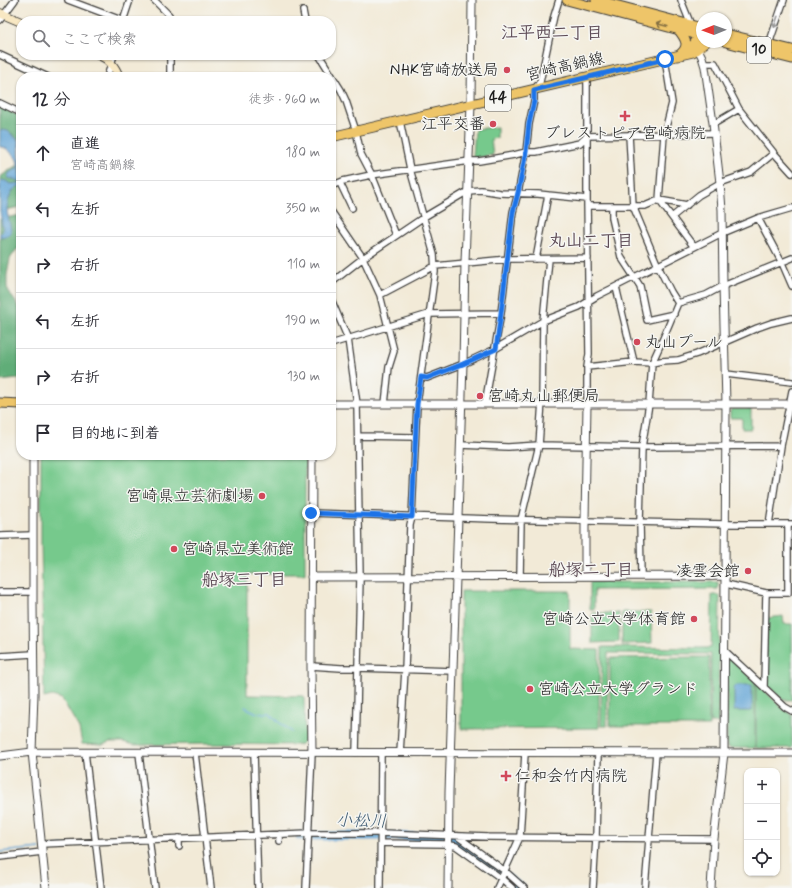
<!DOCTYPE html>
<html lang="ja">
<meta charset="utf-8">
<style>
:root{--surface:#fff;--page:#f2f2f3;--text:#2b2b33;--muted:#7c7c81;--line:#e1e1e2}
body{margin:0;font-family:Mynerve,"Klee One",sans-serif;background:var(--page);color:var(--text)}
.controls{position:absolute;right:12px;bottom:12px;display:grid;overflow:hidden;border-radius:8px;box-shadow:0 1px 3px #0004}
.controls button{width:36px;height:36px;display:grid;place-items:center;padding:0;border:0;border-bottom:1px solid var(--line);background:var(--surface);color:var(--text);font:20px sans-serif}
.compass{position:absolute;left:696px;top:12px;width:36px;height:36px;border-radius:50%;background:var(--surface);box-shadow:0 1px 3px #0004;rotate:269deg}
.stop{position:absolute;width:12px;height:12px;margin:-9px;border:3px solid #1a73e8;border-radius:50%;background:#fff}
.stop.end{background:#1a73e8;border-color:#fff;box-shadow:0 1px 4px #0008}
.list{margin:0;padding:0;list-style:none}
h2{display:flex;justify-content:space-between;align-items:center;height:52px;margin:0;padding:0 16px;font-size:17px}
h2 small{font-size:13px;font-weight:400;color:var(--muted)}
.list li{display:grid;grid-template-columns:26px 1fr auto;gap:12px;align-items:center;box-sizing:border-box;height:56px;padding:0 16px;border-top:1px solid var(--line)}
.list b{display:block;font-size:15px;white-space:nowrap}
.list p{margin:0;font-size:13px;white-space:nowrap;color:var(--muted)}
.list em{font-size:13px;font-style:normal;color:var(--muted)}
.icon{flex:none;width:22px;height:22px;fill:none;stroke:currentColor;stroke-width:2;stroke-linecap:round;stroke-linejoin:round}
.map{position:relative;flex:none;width:792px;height:888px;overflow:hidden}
.search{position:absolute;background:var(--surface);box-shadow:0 1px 3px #0004;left:16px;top:16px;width:320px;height:44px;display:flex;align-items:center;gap:10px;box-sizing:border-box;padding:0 14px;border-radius:16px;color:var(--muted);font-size:15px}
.panel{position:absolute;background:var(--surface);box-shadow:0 1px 3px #0004;left:16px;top:72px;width:320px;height:388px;border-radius:16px}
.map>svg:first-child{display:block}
.green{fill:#76c98c;stroke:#497254}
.forest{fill:#60ad78;stroke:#3e644a}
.water{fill:#62a4d6;stroke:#3f6079}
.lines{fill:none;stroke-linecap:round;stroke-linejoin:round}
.stream{stroke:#62a4d6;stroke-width:1.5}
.river{stroke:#62a4d6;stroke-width:9}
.minor-casing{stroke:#3c3b38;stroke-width:8}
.tertiary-casing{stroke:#3c3b38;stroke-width:9}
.secondary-casing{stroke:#3c3b38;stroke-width:10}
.primary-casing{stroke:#3c3b38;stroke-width:11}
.trunk-casing{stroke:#3c3b38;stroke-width:11}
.minor{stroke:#fff;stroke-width:5.5}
.tertiary{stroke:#fff;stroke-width:7}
.secondary{stroke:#f8e8c3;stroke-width:8}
.primary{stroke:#eec569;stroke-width:9}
.trunk{stroke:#eec569;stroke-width:9}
.oneway{stroke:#999}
.oneway2{stroke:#857042}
.route{stroke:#1a73e8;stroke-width:5}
.poi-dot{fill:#d1495b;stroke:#f6f6f2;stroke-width:1.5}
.labels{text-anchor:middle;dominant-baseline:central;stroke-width:3;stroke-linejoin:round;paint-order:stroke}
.shield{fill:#f6f6f2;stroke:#5d5d5c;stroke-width:1}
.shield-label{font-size:15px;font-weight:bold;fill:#1c1c1c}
.street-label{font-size:16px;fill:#1c1c1c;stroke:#f6f6f2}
.poi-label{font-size:16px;fill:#1c1c1c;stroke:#f6f6f2;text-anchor:end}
.neighbourhood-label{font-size:17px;font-weight:bold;fill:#5e4c57;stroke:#f6f6f2}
.water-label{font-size:17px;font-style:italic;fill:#3c5970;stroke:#f6f6f2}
</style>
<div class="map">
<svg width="792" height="888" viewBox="0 0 792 888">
<rect width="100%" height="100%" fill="#f6f6f2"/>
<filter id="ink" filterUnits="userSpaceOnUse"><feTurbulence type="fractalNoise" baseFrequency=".025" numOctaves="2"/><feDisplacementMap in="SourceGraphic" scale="8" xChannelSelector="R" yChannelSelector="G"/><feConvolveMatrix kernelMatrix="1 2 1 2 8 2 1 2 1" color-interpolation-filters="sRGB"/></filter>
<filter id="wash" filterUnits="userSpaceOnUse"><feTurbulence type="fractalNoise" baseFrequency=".012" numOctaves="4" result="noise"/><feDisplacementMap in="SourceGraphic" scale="16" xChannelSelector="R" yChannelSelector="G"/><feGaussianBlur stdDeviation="0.9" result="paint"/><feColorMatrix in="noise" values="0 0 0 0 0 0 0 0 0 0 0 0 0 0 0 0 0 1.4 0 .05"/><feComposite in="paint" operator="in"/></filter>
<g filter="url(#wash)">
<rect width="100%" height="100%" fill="#f2ead7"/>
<!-- green -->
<path class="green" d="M497,127V138L491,139L493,155L474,158L473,156L475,129Z
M731,409H751V429H742V418H730V412Z
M41,455H305V574H247V695L304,696L305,740L300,745L208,744L134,745L123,742H110L102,745L82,744L79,728L62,699L52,696L44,698L41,542Z
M590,582H718V589L594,590V609H590Z
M461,591H570V649L599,650V728L461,729Z
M712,595H720L718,723H710L711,654L608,653L607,726H601L602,647L711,648Z
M622,612H651L652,643L622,644Z
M592,613H619V642L592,643Z
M783,616L784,624H792V700H783L765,684L767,618Z
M709,657V726H610V658Z
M729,657L755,681V748H729L727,747V658Z
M756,682L783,709L792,714V748H756Z"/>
<!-- forest -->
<path class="forest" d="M0,106L21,117V138L18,139C12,134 8,129 0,131Z
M21,163V207L0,211V177C7,171 14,168 21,163Z
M21,215V247L16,250L10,259L7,275V287L9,292L21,310V376L18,379L0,381V219Z"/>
<!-- water -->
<path class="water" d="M3,130L8,131L19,141L21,186C12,186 8,200 7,208C7,215 10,223 11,230V233L6,236L0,237V234L3,231L0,211V181L2,180L6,181L10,184L20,183L21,182C18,180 12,179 8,178V176L9,173L17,169C19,160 16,157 9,151C6,148 4,147 0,147V131Z
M736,685H752V711H734V688Z"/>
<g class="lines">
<!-- stream -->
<path class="stream" d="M245,707L257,713H270L279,722
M280,723L292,732
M44,848L72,845
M0,852L40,848"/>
<!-- river -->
<path class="river" d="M300,836H389L454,838L464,847L521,888"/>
</g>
</g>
<g filter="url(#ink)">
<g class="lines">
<!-- minor casing -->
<g class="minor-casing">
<path id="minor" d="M68,0L124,21
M154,0L169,15L170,21
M681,0L691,25
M303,11L305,21
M0,20L15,0
M123,21L130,0
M769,44L784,0
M0,55L48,77
M319,55L341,90L346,101L356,131L361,154L372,175L396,235
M665,59L672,103L664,135L659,200L694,247
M704,63H715L739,109L774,153L792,173
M107,77L114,55
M170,77V55
M587,78V199L589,354L587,367V404
M0,103L21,113
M400,121L410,169L434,255L435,272L417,404L412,517L410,525L405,670L400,753
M713,123L717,122L739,109
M629,135L633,206L658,266L671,292L678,303
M340,183L352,208
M331,186L343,181L371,175L470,161H479L514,155L526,152H536L580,143L587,136L714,133
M587,206H645L659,200L687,205
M612,206V218L621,257L640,286L647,320L674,314
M331,211L363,258L380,295L394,351L389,367L385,404
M672,217L699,195L720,183L751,172L774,153
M758,218L782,263L792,286
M536,259L548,195
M331,283L363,258L424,217L468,191L481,190L500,193L538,194L587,199
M616,287L634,362
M380,295L435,266L508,259L588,258
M331,299L348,339L357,404L360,577L356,753
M678,303L706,295L723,286L792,258
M331,344L429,314L501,313
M587,367L634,362L652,363L661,361L678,360L697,354L757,328L771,323L792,318
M726,374L792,382
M421,377L427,378L463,364L495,349L543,321L579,307L597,296L722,233L758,218L792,208
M485,404L501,313L513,212L518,193L526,152L529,124L534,101V90L540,82L554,16L559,0
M358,436L415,437
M460,445L508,447L539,445L642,447L781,446
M311,513L492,519L726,524H792
M769,524L781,446L792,391
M0,536L33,535
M520,576L521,520L539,445L542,401L543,321L549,259
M641,576L640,522L642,447L649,404L652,363L662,341L678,303
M726,584L766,593H788V524
M0,592H33
M724,650L785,707L792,711
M0,656L33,654
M311,666L341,668H358L453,671
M764,686L766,593
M85,752L101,888
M139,753L155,888
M195,753L211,888
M254,753L258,888
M279,834V841
M457,836L505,871L524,888
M179,838V846
M381,843L444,844L456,846L502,879L512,888
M41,844L309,833H381L488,837L714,839
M0,857L42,852
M306,888L312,753
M380,888L381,753
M497,888L520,837L525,753
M593,888L596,838L598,753
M645,888L656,753"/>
</g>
<!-- tertiary casing -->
<g class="tertiary-casing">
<path id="tertiary" d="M698,49L702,57L705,67L713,123L720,183L722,210L723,286L726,404L724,753L714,839L711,888
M331,404H792
M33,455V604L34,694L32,752L46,888
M585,576V521L587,404
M311,577L726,576
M312,753L311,666L312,455
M0,756L32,752L792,753
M448,888L449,792L463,364L465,262L471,104L472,0"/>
</g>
<!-- secondary casing -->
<g class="secondary-casing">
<path id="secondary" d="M0,13L21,22
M99,55C109,59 115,66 119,77"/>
</g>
<!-- primary casing -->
<g class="primary-casing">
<path id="primary" d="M678,29C686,39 691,47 678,56
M688,53L700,35L702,34
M331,137L693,52L706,42
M0,403L21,404"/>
</g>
<!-- trunk casing -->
<g class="trunk-casing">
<path id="trunk" d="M567,0L702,36
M596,0L702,28
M726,34L792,50
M726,42L792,59"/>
</g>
<!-- minor -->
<use href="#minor" class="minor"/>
<!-- tertiary -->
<use href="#tertiary" class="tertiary"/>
<!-- secondary -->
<use href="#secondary" class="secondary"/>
<!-- primary -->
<use href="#primary" class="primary"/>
<!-- trunk -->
<use href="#trunk" class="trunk"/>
</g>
<!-- one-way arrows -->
<defs><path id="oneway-shaft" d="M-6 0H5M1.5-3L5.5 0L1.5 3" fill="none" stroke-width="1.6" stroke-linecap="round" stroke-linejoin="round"/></defs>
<use class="oneway" href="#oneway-shaft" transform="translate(776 22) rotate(108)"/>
<use class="oneway2" href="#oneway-shaft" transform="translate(662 25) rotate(-165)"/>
</g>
<g class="lines" filter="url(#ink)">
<!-- route -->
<path class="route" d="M311,513L412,517L417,404L421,377L427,378L463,364L496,349L501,313L513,212L518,193L526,152L529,124L534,101V90L665,59"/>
</g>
<!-- markers -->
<g class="poi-dot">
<circle cx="507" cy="70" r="4"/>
<path d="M623 110h4v4h4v4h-4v4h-4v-4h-4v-4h4z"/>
<circle cx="493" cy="124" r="4"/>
<circle cx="637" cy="342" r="4"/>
<circle cx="480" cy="396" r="4"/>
<circle cx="262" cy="496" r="4"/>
<circle cx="174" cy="549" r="4"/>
<circle cx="748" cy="571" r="4"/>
<circle cx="694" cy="619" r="4"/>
<circle cx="530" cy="689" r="4"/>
<path d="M504 770h4v4h4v4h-4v4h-4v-4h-4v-4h4z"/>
</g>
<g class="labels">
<!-- shield labels -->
<g class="shield">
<rect x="747" y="37" width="24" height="26" rx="3"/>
<rect x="485" y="85" width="26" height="26" rx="3"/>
</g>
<g class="shield-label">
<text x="759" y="50">10</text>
<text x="498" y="98">44</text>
</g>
<!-- street labels -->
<g class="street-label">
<text transform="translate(565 67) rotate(-13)">宮崎高鍋線</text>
</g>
<!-- poi labels -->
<g class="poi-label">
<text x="499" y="70">NHK宮崎放送局</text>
<text x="485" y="124">江平交番</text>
<text x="625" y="133" text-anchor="middle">ブレストピア宮崎病院</text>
<text x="645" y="342" text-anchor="start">丸山プール</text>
<text x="488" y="396" text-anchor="start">宮崎丸山郵便局</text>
<text x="254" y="496">宮崎県立芸術劇場</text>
<text x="182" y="549" text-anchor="start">宮崎県立美術館</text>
<text x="740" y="571">凌雲会館</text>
<text x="686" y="619">宮崎公立大学体育館</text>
<text x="538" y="689" text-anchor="start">宮崎公立大学グランド</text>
<text x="515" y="776" text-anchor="start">仁和会竹内病院</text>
</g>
<!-- neighbourhood labels -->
<g class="neighbourhood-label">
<text x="552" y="33">江平西二丁目</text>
<text x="591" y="241">丸山二丁目</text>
<text x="591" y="570">船塚二丁目</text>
<text x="244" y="580">船塚三丁目</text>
</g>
<!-- water labels -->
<g class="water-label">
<text transform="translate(361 821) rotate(1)">小松川</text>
</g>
</g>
</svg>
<div class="controls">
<button>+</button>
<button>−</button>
<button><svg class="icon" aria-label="locate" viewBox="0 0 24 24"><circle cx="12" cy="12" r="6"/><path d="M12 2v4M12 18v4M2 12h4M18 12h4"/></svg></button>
</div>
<svg class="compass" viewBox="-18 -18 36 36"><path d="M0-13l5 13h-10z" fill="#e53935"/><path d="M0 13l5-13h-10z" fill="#7c7c81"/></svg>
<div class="stop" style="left:665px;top:59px"></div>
<div class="stop end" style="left:311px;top:513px"></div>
<div class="search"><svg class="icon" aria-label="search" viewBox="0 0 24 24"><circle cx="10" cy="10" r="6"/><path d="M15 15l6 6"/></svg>ここで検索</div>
<section class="panel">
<h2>12 分<small>徒歩 · 960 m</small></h2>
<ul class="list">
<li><svg class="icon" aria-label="ahead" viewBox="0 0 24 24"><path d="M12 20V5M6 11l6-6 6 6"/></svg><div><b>直進</b><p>宮崎高鍋線</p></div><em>180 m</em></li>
<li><svg class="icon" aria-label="left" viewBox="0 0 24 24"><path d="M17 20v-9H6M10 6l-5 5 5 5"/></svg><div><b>左折</b></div><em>350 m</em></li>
<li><svg class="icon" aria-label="right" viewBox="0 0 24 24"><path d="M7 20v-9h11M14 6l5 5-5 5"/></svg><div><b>右折</b></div><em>110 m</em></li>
<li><svg class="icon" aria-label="left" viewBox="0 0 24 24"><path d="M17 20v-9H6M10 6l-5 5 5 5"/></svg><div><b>左折</b></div><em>190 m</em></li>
<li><svg class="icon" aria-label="right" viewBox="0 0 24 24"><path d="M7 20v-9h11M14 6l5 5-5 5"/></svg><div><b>右折</b></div><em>130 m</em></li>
<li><svg class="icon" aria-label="arrive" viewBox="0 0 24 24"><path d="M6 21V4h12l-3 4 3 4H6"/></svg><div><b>目的地に到着</b></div></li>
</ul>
</section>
</div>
